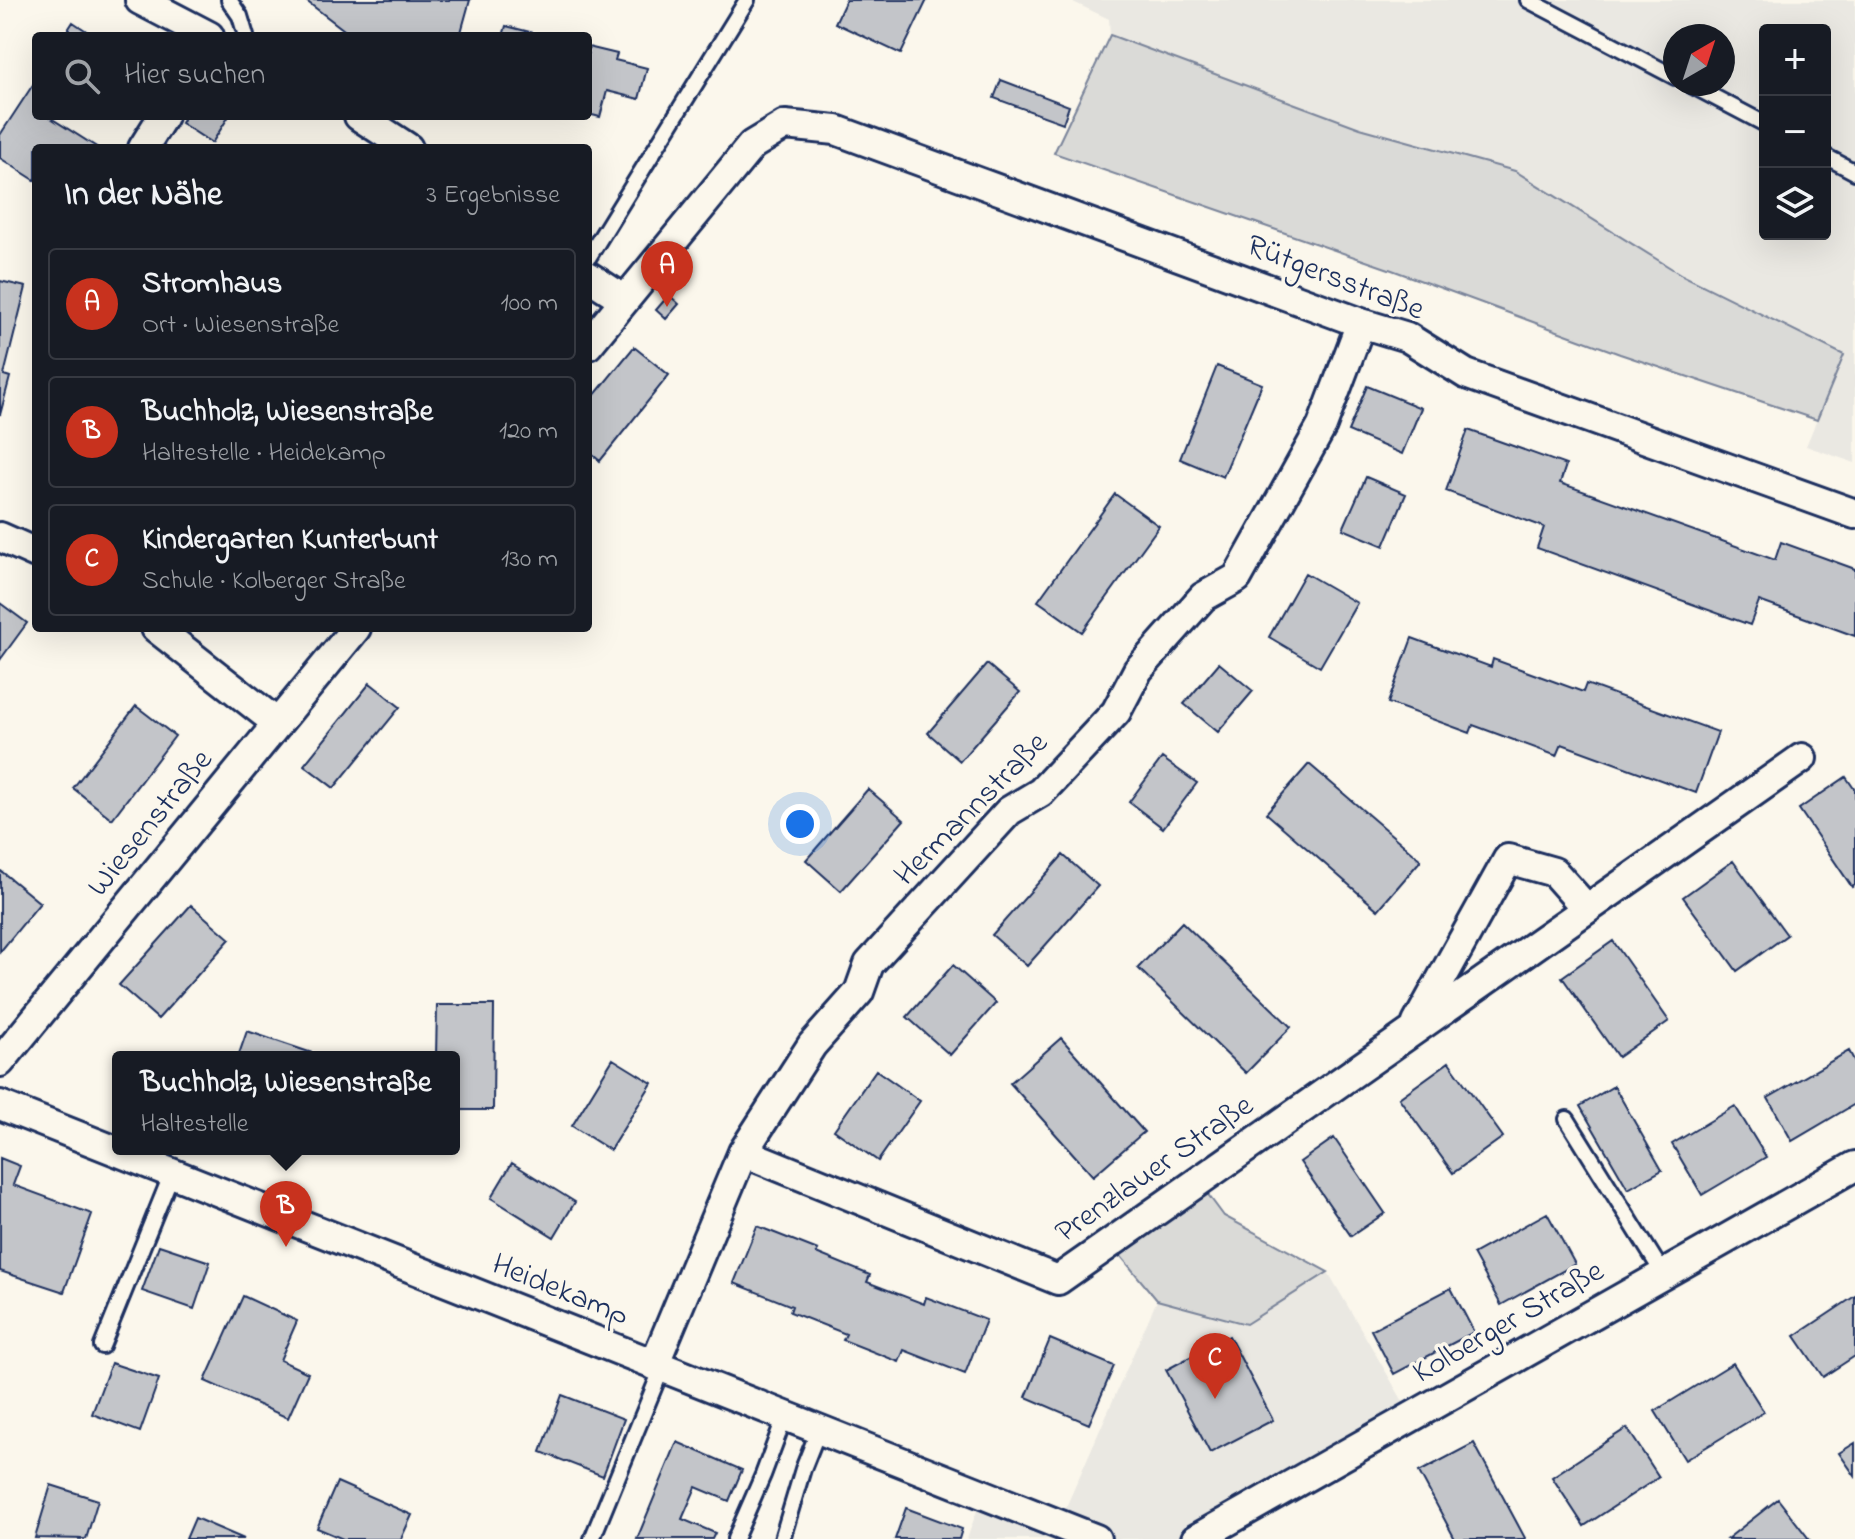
<!DOCTYPE html>
<html lang="de">
<meta charset="utf-8">
<style>
:root{--surface:#171b24;--page:#242831;--text:#f1f3f6;--muted:#9ea1a6;--line:#363941;--accent:#c8321e}
body{margin:0;font-family:"Indie Flower",sans-serif;background:var(--page);color:var(--text)}
.controls{position:absolute;right:24px;top:24px;display:grid;overflow:hidden;border-radius:8px;box-shadow:0 8px 32px #0002}
.controls button{width:72px;height:72px;display:grid;place-items:center;padding:0;border:0;border-bottom:2px solid var(--line);background:var(--surface);color:var(--text);font:40px sans-serif}
.compass{position:absolute;left:1663px;top:24px;width:72px;height:72px;border-radius:50%;background:var(--surface);box-shadow:0 8px 32px #0002;rotate:39deg}
.you{position:absolute;left:800px;top:824px;width:28px;height:28px;margin:-20px;border:6px solid #fff;border-radius:50%;background:#1a73e8;box-shadow:0 0 0 12px #1a73e833}
.badge{display:grid;place-items:center;width:52px;height:52px;border-radius:50%;background:var(--accent);color:#fff;font-size:26px;font-weight:700}
.pin{position:absolute;translate:-50% -66px;filter:drop-shadow(0 2px 4px #0008)}
.pin::after{content:'';position:absolute;top:42px;width:28px;height:24px;background:inherit;clip-path:polygon(0 0,100% 0,50% 100%)}
.popup{position:absolute;left:112px;top:1051px;width:348px;height:104px;box-sizing:border-box;display:grid;place-content:center;border-radius:8px;background:var(--surface);filter:drop-shadow(0 2px 6px #0005);font-size:26px;white-space:nowrap;color:var(--muted)}
.popup b{font-size:30px;color:var(--text)}
.popup::after{content:'';position:absolute;left:50%;top:100%;margin-left:-16px;border:16px solid transparent;border-top-color:var(--surface)}
.list{margin:0;padding:0;list-style:none}
h2{display:flex;justify-content:space-between;align-items:center;height:104px;margin:0;padding:0 32px;font-size:34px}
h2 small{font-size:26px;font-weight:400;color:var(--muted)}
.list li{display:grid;grid-template-columns:52px 1fr auto;gap:24px;align-items:center;box-sizing:border-box;height:112px;margin:0 16px 16px;padding:0 16px;border:2px solid var(--line);border-radius:8px}
.list b{display:block;font-size:30px;white-space:nowrap}
.list p{margin:0;font-size:26px;white-space:nowrap;color:var(--muted)}
.list em{font-size:26px;font-style:normal;color:var(--muted)}
.icon{flex:none;width:44px;height:44px;fill:none;stroke:currentColor;stroke-width:2;stroke-linecap:round;stroke-linejoin:round}
.map{position:relative;flex:none;width:1855px;height:1539px;overflow:hidden}
.search{position:absolute;background:var(--surface);box-shadow:0 8px 32px #0002;left:32px;top:32px;width:560px;height:88px;display:flex;align-items:center;gap:20px;box-sizing:border-box;padding:0 28px;border-radius:8px;color:var(--muted);font-size:30px}
.panel{position:absolute;background:var(--surface);box-shadow:0 8px 32px #0002;left:32px;top:144px;width:560px;height:488px;border-radius:8px}
.map>svg:first-child{display:block}
.built{fill:#eae8e2;fill-rule:evenodd}
.green{fill:#dadad7;stroke:#7a849a;stroke-width:2}
.building{fill:#c3c5c9;stroke:#1b2f5e;stroke-width:2}
.lines{fill:none;stroke-linecap:round;stroke-linejoin:round}
.lane-casing{stroke:#1b2f5e;stroke-width:20}
.street-casing{stroke:#1b2f5e;stroke-width:34}
.lane{stroke:#fbf7ec;stroke-width:14}
.street{stroke:#fbf7ec;stroke-width:28}
.labels{text-anchor:middle;dominant-baseline:central;stroke-width:7;stroke-linejoin:round;paint-order:stroke}
.street-label{font-size:32px;fill:#1b2f5e;stroke:#fbf7ec}
</style>
<div class="map">
<svg width="1855" height="1539" viewBox="0 0 1855 1539">
<rect width="100%" height="100%" fill="#fbf7ec"/>
<filter id="ink" filterUnits="userSpaceOnUse"><feTurbulence type="fractalNoise" baseFrequency=".0125" numOctaves="2"/><feDisplacementMap in="SourceGraphic" scale="16" xChannelSelector="R" yChannelSelector="G"/><feConvolveMatrix kernelMatrix="1 2 1 2 8 2 1 2 1" color-interpolation-filters="sRGB"/></filter>
<g filter="url(#ink)">
<!-- built -->
<path class="built" d="M1069,0H1855V463L1806,446L1844,354L1682,274L1515,171L1360,128L1110,35L1109,19ZM1765,30H1825V234H1765ZM1675,36H1723V84H1675Z
M1328,1272L1412,1417L1196,1539H967L983,1493L1059,1523L1157,1300L1246,1324Z"/>
<!-- green -->
<path class="green" d="M1110,35L1360,128L1515,171L1682,275L1844,355L1817,420L1620,354L1392,270L1054,153Z
M1198,1181L1224,1216L1328,1272L1246,1324L1157,1300L1110,1243Z"/>
<!-- building -->
<path class="building" d="M305,0H470L460,36H352Z
M846,0H927L901,54L835,23Z
M73,22L94,36H64Z
M506,26L546,36H503Z
M588,47L617,54L615,60L647,68L639,99L607,91L600,117L588,114Z
M36,80V116H53L51,118L98,148H36V181L0,158V135Z
M1001,80L1069,106L1063,123L994,98Z
M185,116H229L212,143L181,123Z
M0,281L26,287L4,375L10,377L0,415Z
M669,295L679,304L666,319L656,310Z
M634,347L669,375L600,461L588,451V403Z
M1217,366L1262,384L1223,477L1180,459Z
M1367,386L1421,408L1402,454L1348,431Z
M1468,430L1566,465L1560,483L1775,560L1781,542L1855,569V636L1759,601L1750,625L1537,548L1544,527L1446,491Z
M1366,477L1406,494L1384,546L1343,529Z
M1115,494L1159,526L1082,632L1038,601Z
M1305,573L1357,603L1320,667L1269,637Z
M0,603L27,623L0,660Z
M1412,638L1491,667L1493,659L1583,692L1586,684L1718,732L1696,793L1562,744L1557,756L1473,725L1470,733L1388,703Z
M1219,663L1253,691L1218,732L1184,704Z
M987,664L1020,692L960,761L928,733Z
M370,683L400,707L334,788L304,765Z
M136,706L175,736L112,819L73,788Z
M1162,758L1197,783L1163,828L1129,802Z
M1309,764L1421,860L1378,910L1266,813Z
M1846,777L1855,790V885L1852,887L1799,809Z
M868,789L904,820L841,891L806,860Z
M1063,855L1098,886L1027,966L992,935Z
M1733,861L1787,935L1737,971L1683,897Z
M1,871L40,903L0,952V872Z
M191,905L230,939L158,1019L119,985Z
M1182,922L1291,1027L1246,1073L1138,968Z
M1613,941L1669,1021L1618,1057L1562,977Z
M953,965L996,1003L950,1055L907,1017Z
M437,1005H494L493,1110H454V1057H436Z
M247,1031L312,1053L311,1057H238Z
M1061,1038L1144,1132L1093,1176L1010,1083Z
M1849,1051L1855,1062V1104L1792,1141L1768,1098Z
M613,1059L652,1083L610,1150L572,1126Z
M1449,1062L1503,1137L1453,1173L1399,1098Z
M876,1070L920,1101L878,1161L834,1130Z
M1614,1086L1662,1170L1628,1189L1580,1106Z
M1735,1106L1766,1157L1702,1195L1672,1144Z
M1334,1138L1385,1213L1351,1236L1300,1162Z
M0,1158L20,1166L13,1185L92,1214L64,1292L0,1271Z
M512,1163L575,1202L554,1237L491,1198Z
M1547,1213L1575,1264L1501,1305L1473,1254Z
M757,1226L818,1250L816,1253L870,1275L867,1282L924,1304L926,1297L986,1320L965,1374L904,1350L899,1362L843,1340L846,1334L790,1312L792,1306L734,1283Z
M159,1245L210,1262L194,1309L142,1291Z
M1451,1288L1474,1332L1394,1374L1371,1330Z
M243,1296L297,1321L280,1360L308,1373L288,1418L205,1381Z
M1855,1296V1356L1823,1377L1795,1336Z
M1229,1336L1273,1420L1210,1453L1166,1370Z
M1050,1339L1114,1366L1089,1424L1026,1397Z
M111,1363L159,1379L140,1432L92,1414Z
M1733,1363L1764,1412L1685,1460L1655,1411Z
M562,1395L624,1419L603,1476L541,1452Z
M1627,1428L1659,1477L1584,1526L1552,1477Z
M677,1442L742,1470L729,1501L696,1487L682,1519L715,1533L712,1539H637Z
M1474,1443L1525,1538L1524,1539H1455L1419,1472Z
M1855,1443V1476L1839,1453Z
M337,1482L412,1515L401,1539H343L317,1528Z
M51,1485L98,1500L86,1539L35,1538Z
M1778,1499L1809,1539H1727Z
M906,1508L962,1529L959,1539H895Z
M195,1518L244,1539H186Z"/>
<g class="lines">
<!-- lane casing -->
<g class="lane-casing">
<path id="lane" d="M229,0L240,16L246,36
M1528,0L1675,77
M1689,84L1765,124
M1825,156L1855,172
M588,258L747,0
M1567,1119L1664,1275
M102,1346L172,1173
M592,1539L662,1368
M735,1539L763,1475L785,1416
M782,1539L803,1469L819,1429"/>
</g>
<!-- street casing -->
<g class="street-casing">
<path id="street" d="M140,0L209,36
M359,116L408,148
M143,148L163,116
M588,276L625,300
M588,345L752,145L785,125L836,130L1361,323L1407,337L1466,374L1855,514
M0,537L36,553
M156,628L277,723
M1417,1023L1508,859L1554,872L1586,908
M0,1062L356,628
M0,1105L1096,1539
M743,1152L1058,1280L1802,758
M654,1365L743,1152L812,1045L859,992L869,964L1009,811L1041,792L1116,712L1138,670L1203,597L1237,578L1322,426L1361,323
M1196,1539L1855,1166"/>
</g>
<!-- lane -->
<use href="#lane" class="lane"/>
<!-- street -->
<use href="#street" class="street"/>
</g>
</g>
<g class="labels">
<!-- street labels -->
<g class="street-label">
<text transform="translate(1335 279) rotate(21)">Rütgersstraße</text>
<text transform="translate(972 810) rotate(-45)">Hermannstraße</text>
<text transform="translate(151 824) rotate(-51)">Wiesenstraße</text>
<text transform="translate(1155 1170) rotate(-35)">Prenzlauer Straße</text>
<text transform="translate(560 1291) rotate(22)">Heidekamp</text>
<text transform="translate(1509 1323) rotate(-30)">Kolberger Straße</text>
</g>
</g>
</svg>
<div class="controls">
<button>+</button>
<button>−</button>
<button><svg class="icon" aria-label="layers" viewBox="0 0 24 24"><path d="M12 4l9 5-9 5-9-5zM3 14l9 5 9-5"/></svg></button>
</div>
<svg class="compass" viewBox="-18 -18 36 36"><path d="M0-13l5 13h-10z" fill="#e53935"/><path d="M0 13l5-13h-10z" fill="#9ea1a6"/></svg>
<div class="you"></div>
<div class="pin badge" style="left:667px;top:307px">A</div>
<div class="pin badge" style="left:286px;top:1247px">B</div>
<div class="popup"><b>Buchholz, Wiesenstraße</b>Haltestelle</div>
<div class="pin badge" style="left:1215px;top:1399px">C</div>
<div class="search"><svg class="icon" aria-label="search" viewBox="0 0 24 24"><circle cx="10" cy="10" r="6"/><path d="M15 15l6 6"/></svg>Hier suchen</div>
<section class="panel">
<h2>In der Nähe<small>3 Ergebnisse</small></h2>
<ul class="list">
<li><span class="badge">A</span><div><b>Stromhaus</b><p>Ort · Wiesenstraße</p></div><em>100 m</em></li>
<li><span class="badge">B</span><div><b>Buchholz, Wiesenstraße</b><p>Haltestelle · Heidekamp</p></div><em>120 m</em></li>
<li><span class="badge">C</span><div><b>Kindergarten Kunterbunt</b><p>Schule · Kolberger Straße</p></div><em>130 m</em></li>
</ul>
</section>
</div>
